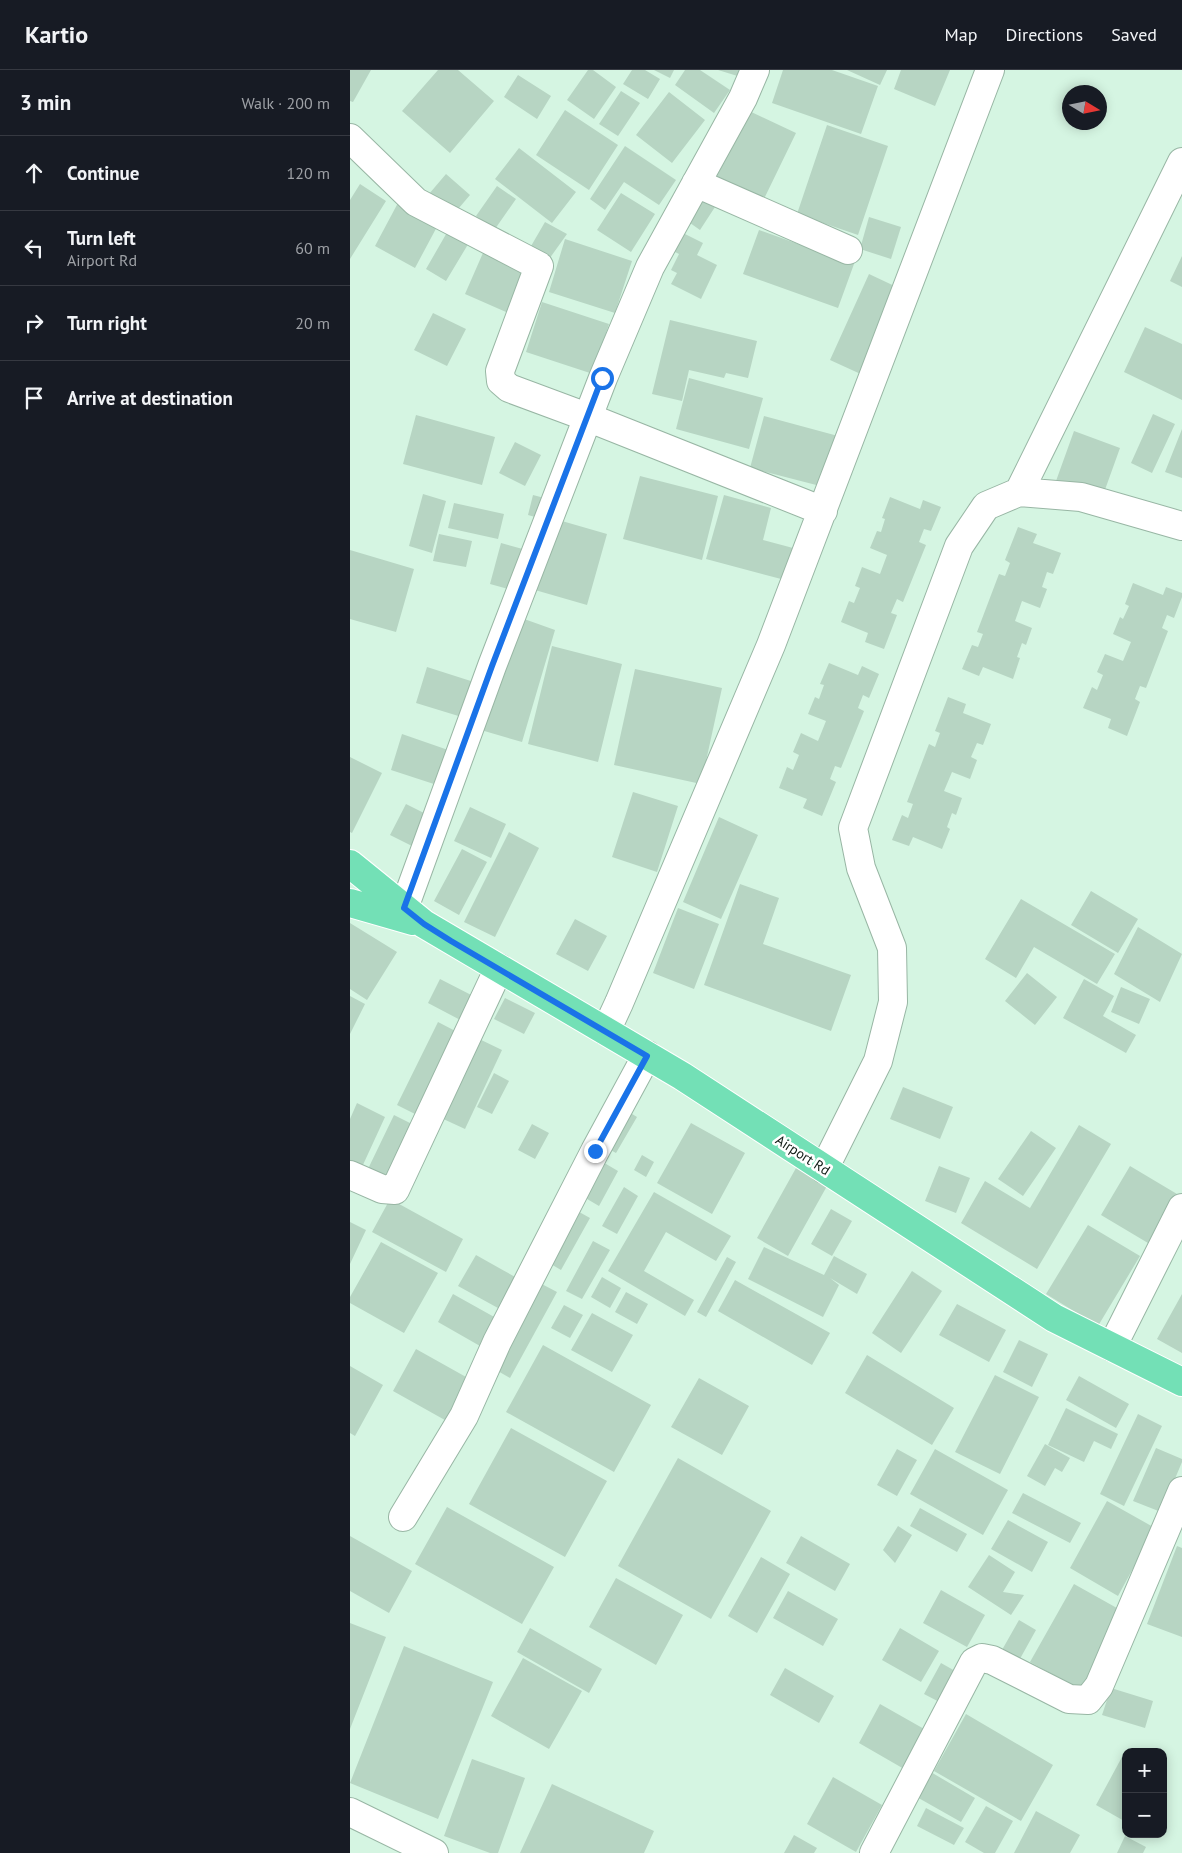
<!DOCTYPE html>
<meta charset="utf-8">
<style>
:root{--surface:#171b24;--page:#20242c;--text:#f1f3f6;--muted:#9ea1a6;--line:#363941}
body{margin:0;font-family:"PT Sans",sans-serif;background:var(--page);color:var(--text)}
.controls{position:absolute;right:15px;bottom:15px;display:grid;overflow:hidden;border-radius:10px;box-shadow:0 2px 12px #0003}
.controls button{width:45px;height:45px;display:grid;place-items:center;padding:0;border:0;border-bottom:1px solid var(--line);background:var(--surface);color:var(--text);font:25px sans-serif}
.compass{position:absolute;left:712px;top:15px;width:45px;height:45px;border-radius:50%;background:var(--surface);box-shadow:0 2px 12px #0003;rotate:100deg}
.stop{position:absolute;width:15px;height:15px;margin:-11px;border:4px solid #1a73e8;border-radius:50%;background:#fff}
.stop.end{background:#1a73e8;border-color:#fff;box-shadow:0 1px 5px #0008}
.list{margin:0;padding:0;list-style:none}
h2{display:flex;justify-content:space-between;align-items:center;height:65px;margin:0;padding:0 20px;font-size:21px}
h2 small{font-size:16px;font-weight:400;color:var(--muted)}
.list li{display:grid;grid-template-columns:32px 1fr auto;gap:15px;align-items:center;box-sizing:border-box;height:75px;padding:0 20px;border-top:1px solid var(--line)}
.list b{display:block;font-size:19px;white-space:nowrap}
.list p{margin:0;font-size:16px;white-space:nowrap;color:var(--muted)}
.list em{font-size:16px;font-style:normal;color:var(--muted)}
.icon{flex:none;width:28px;height:28px;fill:none;stroke:currentColor;stroke-width:2;stroke-linecap:round;stroke-linejoin:round}
.map{position:relative;flex:none;width:832px;height:1783px;overflow:hidden}
header{display:flex;align-items:center;gap:30px;box-sizing:border-box;height:70px;padding:0 25px;background:var(--surface);border-bottom:1px solid var(--line)}
header strong{font-size:24px}
nav{display:flex;gap:28px;margin-inline-start:auto;font-size:18px}
main{display:flex}
aside{flex:1;background:var(--surface)}
.map>svg:first-child{display:block}
.building{fill:#b7d5c3}
.lines{fill:none;stroke-linecap:round;stroke-linejoin:round}
.minor-casing{stroke:#98b6a4;stroke-width:30}
.major-casing{stroke:#fff;stroke-width:30}
.minor{stroke:#fff;stroke-width:28}
.major{stroke:#73e0b6;stroke-width:28}
.route{stroke:#1a73e8;stroke-width:6}
.labels{text-anchor:middle;dominant-baseline:central;stroke-width:5;stroke-linejoin:round;paint-order:stroke}
.street-label{font-size:14px;fill:#0e1913;stroke:#fff}
</style>
<header>
<strong>Kartio</strong>
<nav><a>Map</a><a>Directions</a><a>Saved</a></nav>
</header>
<main>
<aside>
<h2>3 min<small>Walk · 200 m</small></h2>
<ul class="list">
<li><svg class="icon" aria-label="ahead" viewBox="0 0 24 24"><path d="M12 20V5M6 11l6-6 6 6"/></svg><div><b>Continue</b></div><em>120 m</em></li>
<li><svg class="icon" aria-label="left" viewBox="0 0 24 24"><path d="M17 20v-9H6M10 6l-5 5 5 5"/></svg><div><b>Turn left</b><p>Airport Rd</p></div><em>60 m</em></li>
<li><svg class="icon" aria-label="right" viewBox="0 0 24 24"><path d="M7 20v-9h11M14 6l5 5-5 5"/></svg><div><b>Turn right</b></div><em>20 m</em></li>
<li><svg class="icon" aria-label="arrive" viewBox="0 0 24 24"><path d="M6 21V4h12l-3 4 3 4H6"/></svg><div><b>Arrive at destination</b></div></li>
</ul>
</aside>
<div class="map">
<svg width="832" height="1783" viewBox="0 0 832 1783">
<rect width="100%" height="100%" fill="#d5f5e2"/>
<!-- building -->
<path class="building" d="M0,0H21L3,32L0,31Z
M88,0H108L144,31L100,83L52,41Z
M238,0H243L266,17L244,49L217,30Z
M282,0H295L310,9L298,29L273,14Z
M304,0H324L320,8Z
M335,0H350L380,20L364,43L325,15Z
M368,0H396L394,8Z
M433,0H482L528,16L511,64L422,33Z
M497,0H537L530,15Z
M551,0H600L585,36L544,19Z
M168,5L201,26L187,49L154,27Z
M271,21L290,33L268,66L249,54Z
M319,22L355,50L322,93L286,65Z
M395,39L446,63L411,135L361,110Z
M215,40L268,75L239,120L186,85Z
M477,55L538,76L508,165L447,144Z
M275,76L326,110L309,135L274,112L255,140L240,129Z
M169,78L226,122L202,153L145,109Z
M96,104L120,125L103,145L79,124Z
M10,114L36,131L0,189V130Z
M147,116L166,129L145,159L126,146Z
M271,123L305,144L281,182L247,160Z
M349,126L365,137L350,160L333,148Z
M49,131L89,153L65,198L25,176Z
M519,147L551,157L541,189L510,179Z
M195,152L217,164L197,192L177,183Z
M99,159L120,171L96,211L76,199Z
M325,159L353,173L347,185L367,195L351,229L321,214L327,203L321,200L329,184L315,177Z
M409,160L504,194L488,238L393,204Z
M215,169L282,191L265,243L199,222Z
M136,176L186,199L165,246L115,224Z
M832,186V217L820,211Z
M519,204L553,220L515,306L480,290Z
M192,232L259,254L243,304L176,282Z
M83,243L116,259L97,296L64,280Z
M320,250L407,271L398,308L376,303L374,308L339,300L332,331L302,324Z
M795,257L832,274V330L774,302Z
M339,308L413,328L399,379L326,359Z
M803,344L825,354L802,403L781,393Z
M66,345L145,367L132,415L53,394Z
M414,346L488,366L474,417L400,398Z
M832,359V408L815,402Z
M724,361L770,378L752,428L706,411Z
M165,372L191,385L175,416L149,403Z
M290,406L368,426L352,490L273,469Z
M73,424L96,431L82,483L59,476Z
M183,425L202,430L196,450L178,445Z
M374,425L421,438L413,470L443,478L435,510L356,489Z
M540,427L570,439L573,430L591,437L581,461L574,459L569,472L576,475L553,532L547,529L541,543L547,545L534,579L515,572L518,563L491,552L499,531L504,533L510,518L505,516L512,497L530,504L537,485L520,478L527,461L531,462L535,449L532,448Z
M104,433L154,444L148,469L98,458Z
M205,449L257,464L237,535L185,520Z
M668,457L687,464L683,473L711,483L703,504L697,502L692,517L697,519L690,538L672,531L665,551L682,558L676,575L672,573L667,587L670,588L663,609L633,597L629,606L612,599L622,575L628,577L633,564L627,562L649,504L655,506L660,493L655,490Z
M89,464L122,471L116,497L83,491Z
M151,473L180,481L169,522L140,514Z
M0,480L64,499L46,562L0,549Z
M783,513L813,525L816,517L832,523V527L824,548L817,545L812,558L818,561L796,618L790,616L785,629L790,632L777,666L758,658L761,649L733,638L742,617L747,620L753,605L747,602L755,584L773,591L781,572L763,564L770,547L773,549L779,536L775,534Z
M163,545L205,560L172,672L124,658Z
M202,576L272,594L248,692L178,674Z
M479,593L508,605L512,596L529,604L519,628L513,625L508,638L514,641L491,698L485,696L480,709L486,712L472,746L453,738L457,729L429,718L437,697L443,700L449,685L443,682L451,663L468,671L476,651L458,644L465,627L469,629L474,615L470,614Z
M77,597L127,613L115,648L66,633Z
M285,599L372,618L351,714L264,695Z
M598,627L616,634L613,643L641,654L633,675L627,673L621,687L627,690L620,709L602,702L594,721L612,728L606,745L602,743L597,757L600,759L592,779L563,767L559,776L542,770L552,745L558,748L563,734L557,732L579,674L585,677L590,663L585,661Z
M52,664L101,681L90,716L41,700Z
M0,687L32,703L2,763L0,762Z
M283,722L328,736L307,802L262,787Z
M56,734L82,747L66,778L40,765Z
M120,737L156,754L141,788L104,771Z
M369,747L408,765L371,849L333,832Z
M159,762L189,778L145,867L114,852Z
M112,779L137,792L109,845L84,831Z
M390,814L429,828L413,874L501,905L481,961L354,915Z
M741,821L788,849L768,883L721,855Z
M671,829L765,884L747,914L684,877L666,908L635,889Z
M328,838L369,854L344,919L303,903Z
M225,849L257,866L238,901L206,884Z
M0,853L47,882L17,930L0,919Z
M788,857L832,884L810,932L764,904Z
M677,903L707,927L685,955L655,931Z
M90,909L129,929L116,953L78,933Z
M734,909L764,926L753,946L786,965L776,983L713,948Z
M771,917L800,929L789,954L761,942Z
M0,926L15,934L0,964Z
M155,928L185,943L174,964L144,949Z
M88,952L113,965L73,1048L47,1035Z
M125,967L152,980L115,1059L89,1047Z
M144,1003L159,1011L142,1044L127,1037Z
M553,1017L603,1037L590,1069L540,1049Z
M7,1033L35,1047L12,1097L0,1091V1049Z
M274,1039L287,1047L266,1083L253,1076Z
M44,1045L66,1056L38,1112L17,1101Z
M341,1053L395,1083L362,1144L307,1113Z
M182,1054L199,1063L185,1089L168,1080Z
M729,1055L761,1074L687,1199L611,1153L635,1111L680,1138Z
M681,1061L706,1078L673,1126L648,1109Z
M292,1085L304,1092L296,1107L284,1100Z
M251,1091L268,1101L249,1136L232,1126Z
M589,1096L620,1108L606,1143L575,1131Z
M780,1096L827,1124L798,1173L751,1145Z
M446,1098L477,1116L438,1186L407,1168Z
M274,1117L288,1126L267,1164L252,1156Z
M304,1122L381,1166L366,1191L316,1162L294,1201L344,1230L335,1246L258,1201Z
M40,1129L113,1169L96,1202L22,1162Z
M222,1138L240,1148L211,1200L194,1190Z
M481,1139L502,1151L482,1186L461,1174Z
M0,1152L16,1160L0,1194Z
M738,1155L790,1186L748,1256L696,1224Z
M243,1171L260,1180L232,1229L216,1221Z
M31,1172L88,1203L54,1263L0,1233V1227Z
M414,1177L474,1205L484,1186L517,1204L507,1224L480,1208L489,1215L473,1247L398,1209Z
M126,1185L174,1212L157,1243L108,1216Z
M377,1187L386,1192L356,1247L347,1242Z
M562,1201L592,1221L551,1283L522,1263Z
M252,1207L271,1218L260,1238L241,1227Z
M385,1210L480,1263L462,1295L368,1241Z
M186,1211L207,1222L160,1308L139,1296Z
M276,1222L298,1234L287,1254L265,1242Z
M103,1224L146,1248L130,1276L88,1252Z
M832,1224V1283L807,1269Z
M607,1234L656,1260L639,1292L589,1265Z
M214,1235L233,1245L220,1268L201,1258Z
M242,1243L283,1265L262,1302L221,1280Z
M669,1270L698,1284L682,1317L653,1302Z
M193,1275L301,1335L264,1402L156,1342Z
M66,1279L125,1312L102,1354L43,1321Z
M517,1285L604,1338L582,1375L495,1323Z
M0,1296L33,1315L5,1366L0,1363Z
M645,1305L689,1327L650,1404L605,1382Z
M729,1306L779,1334L766,1358L716,1330Z
M349,1308L399,1336L372,1385L321,1357Z
M716,1338L768,1364L761,1379L744,1371L734,1392L698,1375Z
M788,1344L812,1356L774,1436L750,1424Z
M161,1358L257,1411L215,1487L119,1434Z
M695,1374L720,1388L712,1402L705,1398L695,1416L677,1406Z
M806,1378L832,1389V1392L811,1442L783,1431Z
M547,1379L567,1390L547,1426L527,1415Z
M585,1379L658,1420L633,1465L560,1424Z
M328,1388L421,1441L361,1549L268,1496Z
M673,1423L731,1453L720,1473L662,1443Z
M757,1431L805,1458L768,1526L720,1498Z
M97,1437L204,1497L172,1554L65,1494Z
M570,1438L617,1464L607,1482L560,1456Z
M658,1450L698,1472L682,1502L641,1479Z
M548,1456L562,1465L545,1493L533,1480Z
M0,1466L62,1501L39,1543L0,1521Z
M451,1466L500,1494L485,1521L436,1493Z
M827,1476L832,1478V1567L797,1554Z
M639,1485L665,1502L653,1522L674,1525L661,1545L618,1517Z
M411,1487L440,1504L407,1563L378,1546Z
M266,1508L333,1545L306,1595L239,1557Z
M724,1514L774,1542L731,1620L680,1592Z
M591,1520L635,1545L617,1577L573,1553Z
M438,1521L488,1549L473,1576L423,1548Z
M669,1550L686,1560L666,1596L648,1587Z
M0,1553L36,1567L0,1659Z
M180,1558L252,1599L239,1623L167,1582Z
M550,1558L589,1581L571,1612L532,1590Z
M54,1576L143,1612L88,1749L0,1713Z
M173,1588L232,1621L199,1679L141,1646Z
M591,1593L614,1606L597,1636L574,1624Z
M435,1598L484,1626L469,1653L420,1625Z
M761,1618L803,1631L795,1658L752,1645Z
M530,1634L583,1664L561,1703L509,1673Z
M616,1644L703,1695L671,1751L584,1701Z
M772,1687L776,1689V1752L746,1735Z
M122,1689L175,1708L148,1783H140L94,1766Z
M579,1701L625,1728L611,1752L565,1726Z
M483,1707L532,1735L506,1782L457,1754Z
M202,1714L304,1761L294,1783H170Z
M636,1736L663,1751L645,1783H634L615,1772Z
M576,1738L614,1758L604,1775L567,1756Z
M686,1741L730,1765L720,1783H664Z
M444,1765L467,1778L464,1783H434Z
M775,1766L796,1777L793,1783H767Z"/>
<g class="lines">
<!-- minor casing -->
<g class="minor-casing">
<path id="minor" d="M0,68L66,132L189,196L150,301L151,311L159,318L237,347L473,441
M346,113L498,180
M669,422L832,92
M54,838L142,596L253,308L300,197L393,28L405,0
M256,961L269,933L421,575L640,0
M474,1099L528,991L543,932L542,878L511,798L503,758L609,476L636,436L669,422L731,427L832,456
M0,1105L32,1119L45,1120L149,898
M762,1277L832,1138
M53,1447L114,1346L147,1272L245,1081L297,985
M0,1742L84,1783
M524,1783L624,1592L632,1588L642,1590L719,1629L738,1630L749,1616L832,1421"/>
</g>
<!-- major casing -->
<g class="major-casing">
<path id="major" d="M0,794L74,854L332,1006L704,1248L832,1312
M0,833L63,851"/>
</g>
<!-- minor -->
<use href="#minor" class="minor"/>
<!-- major -->
<use href="#major" class="major"/>
</g>
<g class="lines">
<!-- route -->
<path class="route" d="M245,1081L297,986L101,871L74,854L54,838L142,596L252,308"/>
</g>
<g class="labels">
<!-- street labels -->
<g class="street-label">
<text transform="translate(453 1085) rotate(33)">Airport Rd</text>
</g>
</g>
</svg>
<div class="controls">
<button>+</button>
<button>−</button>
</div>
<svg class="compass" viewBox="-18 -18 36 36"><path d="M0-13l5 13h-10z" fill="#e53935"/><path d="M0 13l5-13h-10z" fill="#9ea1a6"/></svg>
<div class="stop" style="left:252px;top:308px"></div>
<div class="stop end" style="left:245px;top:1081px"></div>
</div>
</main>
